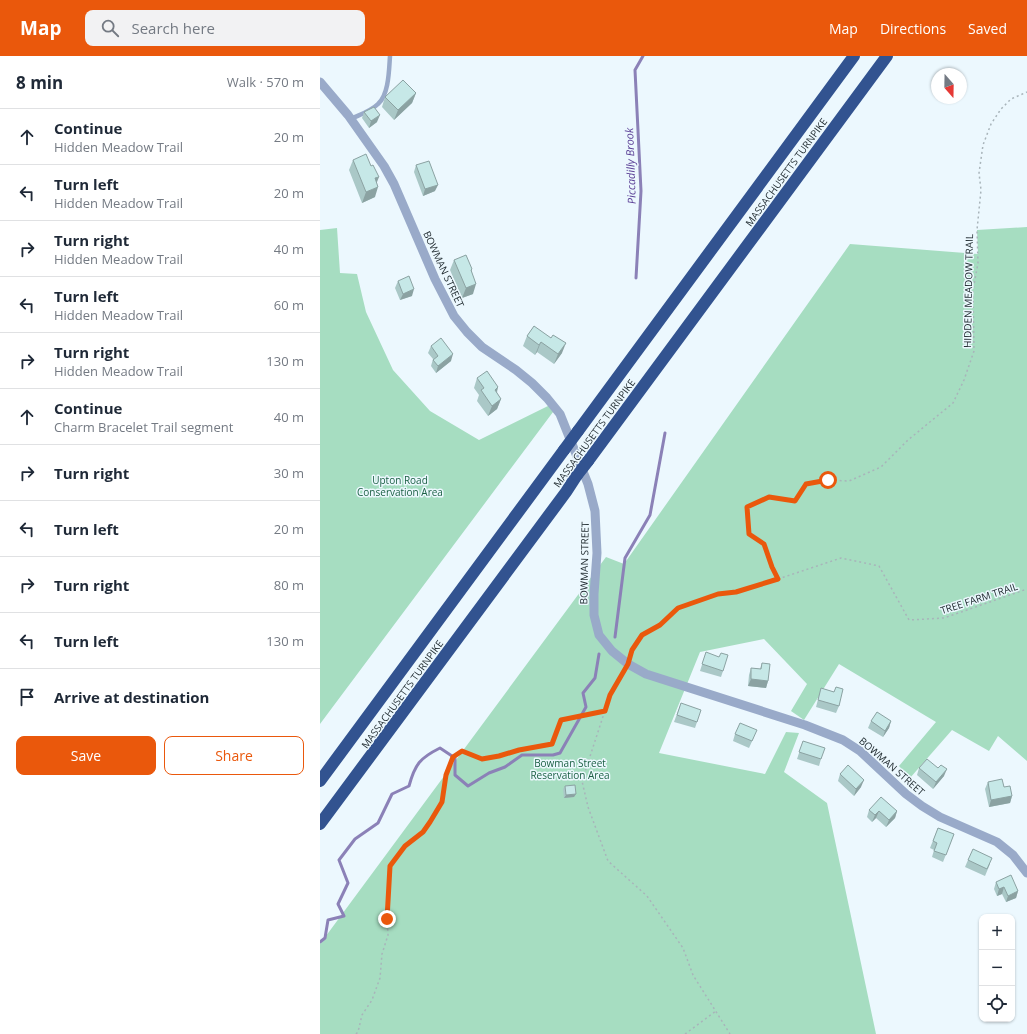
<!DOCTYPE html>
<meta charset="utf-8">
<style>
:root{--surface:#fff;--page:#f2f2f3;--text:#1f2937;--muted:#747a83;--line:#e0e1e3;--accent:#ea580c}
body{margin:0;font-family:"Open Sans",sans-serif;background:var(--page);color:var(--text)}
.controls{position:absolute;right:12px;bottom:12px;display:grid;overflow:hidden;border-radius:8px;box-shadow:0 1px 3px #0004}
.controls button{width:36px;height:36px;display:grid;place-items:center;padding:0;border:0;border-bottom:1px solid var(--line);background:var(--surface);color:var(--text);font:20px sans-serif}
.compass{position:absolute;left:611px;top:12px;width:36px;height:36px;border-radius:50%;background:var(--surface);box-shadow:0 1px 3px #0004;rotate:160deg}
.stop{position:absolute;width:12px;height:12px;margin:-9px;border:3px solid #ea580c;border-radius:50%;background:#fff}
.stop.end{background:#ea580c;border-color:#fff;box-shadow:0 1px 4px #0008}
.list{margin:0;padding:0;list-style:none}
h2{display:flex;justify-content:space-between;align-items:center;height:52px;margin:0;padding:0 16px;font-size:17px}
h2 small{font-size:13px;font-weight:400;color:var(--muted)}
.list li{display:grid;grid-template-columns:26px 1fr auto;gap:12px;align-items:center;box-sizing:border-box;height:56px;padding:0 16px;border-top:1px solid var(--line)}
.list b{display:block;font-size:15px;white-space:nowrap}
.list p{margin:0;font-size:13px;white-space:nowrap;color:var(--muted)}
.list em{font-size:13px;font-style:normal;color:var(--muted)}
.actions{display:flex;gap:8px;padding:12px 16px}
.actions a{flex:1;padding:9px 0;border:1px solid var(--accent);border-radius:8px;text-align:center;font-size:14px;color:var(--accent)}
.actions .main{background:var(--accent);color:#fff}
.icon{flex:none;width:22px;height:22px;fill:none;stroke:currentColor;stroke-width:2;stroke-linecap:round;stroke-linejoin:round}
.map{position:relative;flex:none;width:707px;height:978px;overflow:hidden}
header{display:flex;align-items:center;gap:24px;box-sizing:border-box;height:56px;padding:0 20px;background:var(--accent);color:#fff}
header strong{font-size:19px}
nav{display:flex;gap:22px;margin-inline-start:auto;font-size:14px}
.search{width:280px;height:36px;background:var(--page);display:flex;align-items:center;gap:10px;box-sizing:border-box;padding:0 14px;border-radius:8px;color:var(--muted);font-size:15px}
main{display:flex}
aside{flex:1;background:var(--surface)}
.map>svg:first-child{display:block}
.green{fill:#a6ddc1}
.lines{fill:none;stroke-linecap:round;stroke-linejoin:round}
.stream{stroke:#8b81b7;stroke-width:3}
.path{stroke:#a8b4ba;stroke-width:1.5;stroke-dasharray:2 3;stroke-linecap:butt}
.service{stroke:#99aac9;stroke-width:4.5}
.minor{stroke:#99aac9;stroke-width:9}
.motorway{stroke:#325390;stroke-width:12}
.motorway-bridge{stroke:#325390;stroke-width:12}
.wall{fill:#aac8c7}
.shaded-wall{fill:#8ba2a2}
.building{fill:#c6e8e7;stroke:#8ba2a2}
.route{stroke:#ea580c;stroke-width:5}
.labels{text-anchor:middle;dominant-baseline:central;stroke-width:3;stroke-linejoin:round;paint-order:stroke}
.street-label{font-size:10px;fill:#232e33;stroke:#ecf8fe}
.park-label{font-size:10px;fill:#1a5f43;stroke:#ecf8fe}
.water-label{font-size:11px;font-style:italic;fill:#5a3f96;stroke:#ecf8fe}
</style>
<header>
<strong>Map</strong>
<div class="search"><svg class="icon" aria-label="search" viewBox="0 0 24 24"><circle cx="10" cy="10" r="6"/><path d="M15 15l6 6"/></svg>Search here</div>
<nav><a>Map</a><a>Directions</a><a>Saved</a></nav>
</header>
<main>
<aside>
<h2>8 min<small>Walk · 570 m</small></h2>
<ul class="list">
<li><svg class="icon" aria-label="ahead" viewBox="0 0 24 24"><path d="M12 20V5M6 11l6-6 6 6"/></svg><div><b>Continue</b><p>Hidden Meadow Trail</p></div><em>20 m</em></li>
<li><svg class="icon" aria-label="left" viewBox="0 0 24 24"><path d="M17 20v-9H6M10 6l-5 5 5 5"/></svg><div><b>Turn left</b><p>Hidden Meadow Trail</p></div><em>20 m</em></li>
<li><svg class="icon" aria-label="right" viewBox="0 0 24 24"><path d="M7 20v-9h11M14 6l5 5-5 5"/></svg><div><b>Turn right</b><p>Hidden Meadow Trail</p></div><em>40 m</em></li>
<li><svg class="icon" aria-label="left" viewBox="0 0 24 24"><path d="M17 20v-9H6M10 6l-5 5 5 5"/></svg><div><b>Turn left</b><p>Hidden Meadow Trail</p></div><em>60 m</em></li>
<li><svg class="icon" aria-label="right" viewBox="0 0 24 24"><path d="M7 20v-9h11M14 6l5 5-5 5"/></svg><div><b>Turn right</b><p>Hidden Meadow Trail</p></div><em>130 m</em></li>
<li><svg class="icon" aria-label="ahead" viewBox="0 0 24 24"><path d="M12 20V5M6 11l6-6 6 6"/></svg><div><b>Continue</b><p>Charm Bracelet Trail segment</p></div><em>40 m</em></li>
<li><svg class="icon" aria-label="right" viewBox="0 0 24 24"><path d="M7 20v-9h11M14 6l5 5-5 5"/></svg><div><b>Turn right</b></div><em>30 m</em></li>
<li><svg class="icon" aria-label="left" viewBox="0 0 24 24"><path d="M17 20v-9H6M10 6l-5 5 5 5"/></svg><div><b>Turn left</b></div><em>20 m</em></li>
<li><svg class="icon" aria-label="right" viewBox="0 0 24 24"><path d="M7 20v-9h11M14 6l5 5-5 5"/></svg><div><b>Turn right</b></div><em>80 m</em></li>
<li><svg class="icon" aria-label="left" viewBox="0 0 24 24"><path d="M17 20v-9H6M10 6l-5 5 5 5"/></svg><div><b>Turn left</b></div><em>130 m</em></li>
<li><svg class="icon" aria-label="arrive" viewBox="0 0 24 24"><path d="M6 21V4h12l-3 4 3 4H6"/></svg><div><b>Arrive at destination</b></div></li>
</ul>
<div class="actions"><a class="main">Save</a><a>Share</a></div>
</aside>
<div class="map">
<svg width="707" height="978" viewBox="0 0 707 978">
<rect width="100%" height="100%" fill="#ecf8fe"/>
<!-- green -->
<path class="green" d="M707,171V705L678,680L669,695L632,674L590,722L579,710L616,666L519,608L484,664L471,655L487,628L444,583L380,596L339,697L445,718L466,676L479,677L464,716L507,747L556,978H0V888L286,501L304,508L530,188L658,198L657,174Z
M17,172L20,217L37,218L46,256L73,314L110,355L159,384L230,349L236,352L0,668V174Z"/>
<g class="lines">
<!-- stream -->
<path class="stream" d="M316,222L321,135L315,14L323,0
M295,581L305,502L330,459L345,377
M0,886L5,882L8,864L24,860L18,848L28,827L19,804L35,783L58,767L72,738L89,730C95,708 100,702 120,692L135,702V719L148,730L169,717L185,711L202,699H233L240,697L266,651L263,637L275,622L279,598"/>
<!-- path -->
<path class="path" d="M458,523L521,502L559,510L589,564L624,562L707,533
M311,599L312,594L323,579L340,569L358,552L398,538L416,536L458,523L451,511L444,489L429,478L427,451L449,441L475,445L486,428L508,424L529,425L561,411L588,384L633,347L644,324L654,295L653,234L658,207L657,174L661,134L659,117L663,89L671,68L681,53L691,43L707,36
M304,615L290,639L262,725L268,751L288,805L327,840L363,892L373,919L410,978
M36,978L38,976L42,959L52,944L60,922L62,898L68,879L67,863L70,810L85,790L103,776L110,766L122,746L126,719L133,701L142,695L162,703L179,700L199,694L232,688L241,664L285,655
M365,978L396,955"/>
<!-- service -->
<path class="service" d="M31,63C39,59 51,55 58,48C69,39 69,13 70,0"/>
<!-- minor -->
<path class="minor" d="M0,26L28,59L64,110L74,128L115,223L134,260L147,276L162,291L196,314L212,327L227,342L240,358L268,428L275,455L277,497L274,538V559L279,579L292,595L308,608L326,618L485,669L523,684L540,695L586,738L602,750L620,761L677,786L693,799L707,817"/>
<!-- motorway -->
<path class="motorway" d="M258,375L534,0
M268,405L567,0
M0,725L244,394
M0,768L246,436L257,419"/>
<!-- motorway-bridge -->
<path class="motorway-bridge" d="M244,394L258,375
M257,419L268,405"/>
</g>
<!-- wall -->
<path class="wall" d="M96,37L92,47L74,64L62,51L65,41Z
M44,56L57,66L49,72L42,62Z
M33,104L55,141L42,147L29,114Z
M96,109L115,135L103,140L94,116Z
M134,204L152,213V216L153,238L142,242L130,214Z
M78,225L92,240L80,244L75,232Z
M214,270L242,297L234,308L217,296L215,299L203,290L207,280Z
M111,290L131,305L116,317L111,310L113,303L108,297Z
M157,322L178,331L177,337L181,343L177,353L168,360L157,345L159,339L154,332Z
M386,596L403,615L401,621L380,615Z
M442,607L448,625L446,632L428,630L429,619L431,612L440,613Z
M516,631L519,650L516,657L496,651L501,632L514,636Z
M361,647L377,666L375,672L354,666Z
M551,665H571L569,672L563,681L548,672Z
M415,678L434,681L429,692L413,685Z
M483,685L501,703L499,710L477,703Z
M599,712L624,720L613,733L597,719Z
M520,718L541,731L534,740L518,725Z
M668,726L684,731L692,740L690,747L669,751L665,733Z
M245,730L256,738L254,741L244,742L243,733Z
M549,754L577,755L575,762L566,771L556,762L552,766L547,761Z
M618,772L634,778L623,806L612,801L614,794L610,792Z
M648,804L670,808L665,820L645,811Z
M676,826L698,835L696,842L686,846L682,838L677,840L674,833Z"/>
<!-- shaded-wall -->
<path class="shaded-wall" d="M96,37L92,47L74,64L78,54Z
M60,59L57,66L49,72L51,65Z
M59,121L55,131V122Z
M118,129L115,135L103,140L105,133Z
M58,131L55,141L42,147L46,136Z
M156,228L153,238L142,242L146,232Z
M94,233L92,240L80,244L83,238Z
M221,286L217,296L215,299L219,289Z
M246,287L242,297L234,308L238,298Z
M133,298L131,305L116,317L118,310Z
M178,331L175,341V334Z
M181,343L177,353L168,360L172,350Z
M431,623L448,625L446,632L428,630Z
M571,665L569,672L563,681L565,675Z
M627,713L624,720L613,733L616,726Z
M544,724L541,731L534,740L536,733Z
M256,738L254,741L244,742L246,739Z
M692,740L690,747L669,751L671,744Z
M559,755L556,762L552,766L555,759Z
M577,755L575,762L566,771L569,764Z
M684,831L682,838L677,840L679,833Z
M698,835L696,842L686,846L688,840Z"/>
<!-- building -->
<path class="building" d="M83,24L96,37L78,54L65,41Z
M54,51L60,59L51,65L44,56Z
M46,98L51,110L53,109L59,121L55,122L58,131L46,136L33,104Z
M109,105L118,129L105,133L96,109Z
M146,199L152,213L151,214L156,228L146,232L134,204Z
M89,220L94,233L83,238L78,225Z
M214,270L231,282L233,279L246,287L238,298L221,286L219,289L207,280Z
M121,282L133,298L118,310L113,304L118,300L111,290Z
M167,315L178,331L175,334L181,343L172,350L161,334L164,332L157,322Z
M386,596L399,601L401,597L408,599L403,615L382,608Z
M442,607L450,608L448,625L431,623V612L441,613Z
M516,631L523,633L519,650L498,644L501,632L514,636Z
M361,647L381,654L377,666L357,659Z
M557,656L571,665L565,675L551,665Z
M420,667L437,674L432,685L415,678Z
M483,685L505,692L501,703L479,696Z
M607,703L618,712L621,709L627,713L616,726L599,712Z
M528,709L544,724L536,733L520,718Z
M682,723L684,731L690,730L692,740L671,744L668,726Z
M255,729L256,738L246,739L245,730Z
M561,741L577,755L569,764L559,755L555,759L549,754Z
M618,772L634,778L626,799L614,795L617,787L613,785Z
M653,793L672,802L667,813L648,804Z
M691,819L698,835L688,840L684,831L679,833L676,826Z"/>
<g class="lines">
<!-- route -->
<path class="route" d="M67,863L70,810L85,790L103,776L110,766L122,746L126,719L133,701L142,695L162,703L179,700L199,694L232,688L241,664L285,655L290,639L308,608L312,594L322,579L340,569L358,552L398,538L416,536L458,523L452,511L444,488L429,478L427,451L449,441L475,445L486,428L508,424"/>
</g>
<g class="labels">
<!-- street labels -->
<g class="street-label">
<text transform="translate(466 116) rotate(-54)">MASSACHUSETTS TURNPIKE</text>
<text transform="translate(124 213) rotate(65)">BOWMAN STREET</text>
<text transform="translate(648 235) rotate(-89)">HIDDEN MEADOW TRAIL</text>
<text transform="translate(274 377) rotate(-54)">MASSACHUSETTS TURNPIKE</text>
<text transform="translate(264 507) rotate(-89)">BOWMAN STREET</text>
<text transform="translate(659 542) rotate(-18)">TREE FARM TRAIL</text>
<text transform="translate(82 638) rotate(-54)">MASSACHUSETTS TURNPIKE</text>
<text transform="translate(572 710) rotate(41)">BOWMAN STREET</text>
</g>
<!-- park labels -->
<g class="park-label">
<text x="80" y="424">Upton Road<tspan x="80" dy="12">Conservation Area</tspan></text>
<text x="250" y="707">Bowman Street<tspan x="250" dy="12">Reservation Area</tspan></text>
</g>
<!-- water labels -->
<g class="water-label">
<text transform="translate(310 110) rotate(-92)">Piccadilly Brook</text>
</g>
</g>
</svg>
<div class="controls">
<button>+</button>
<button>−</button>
<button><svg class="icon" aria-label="locate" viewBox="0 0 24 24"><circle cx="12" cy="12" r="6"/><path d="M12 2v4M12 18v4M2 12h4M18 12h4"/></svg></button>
</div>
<svg class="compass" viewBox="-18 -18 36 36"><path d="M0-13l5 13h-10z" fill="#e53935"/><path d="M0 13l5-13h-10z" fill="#747a83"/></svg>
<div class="stop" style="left:508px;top:424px"></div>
<div class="stop end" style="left:67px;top:863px"></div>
</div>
</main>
